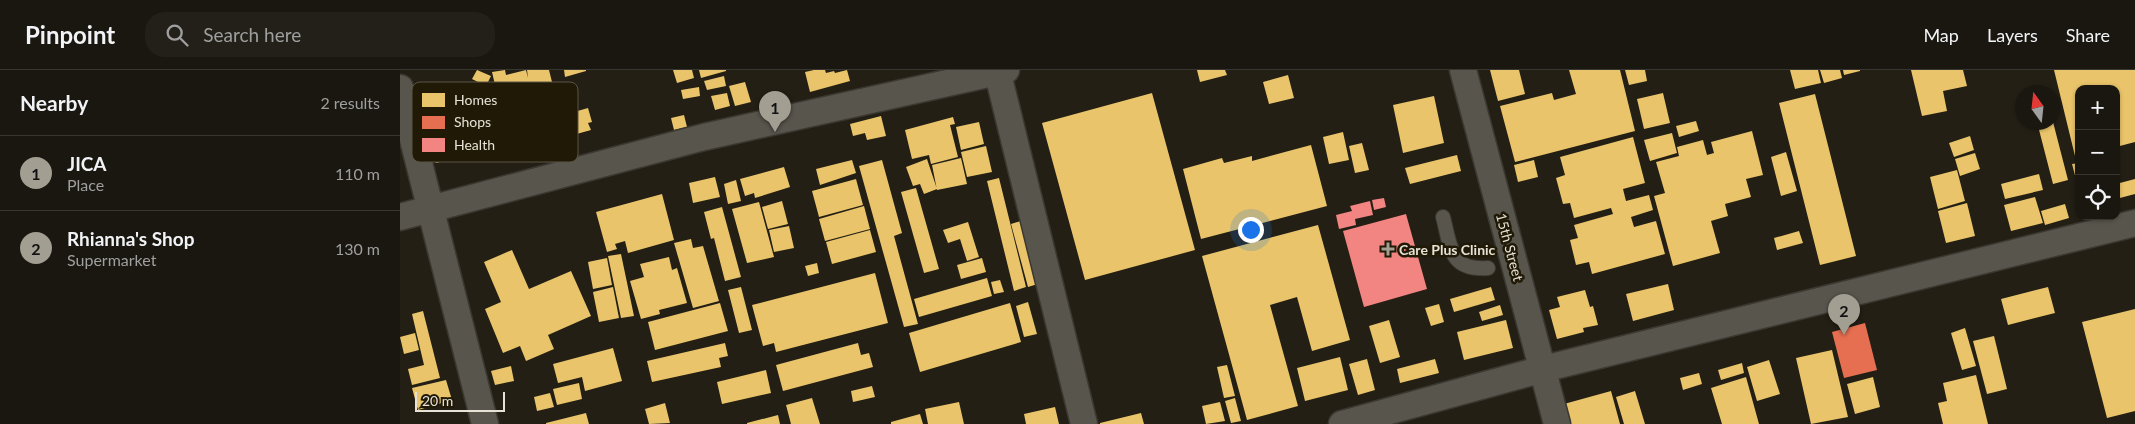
<!DOCTYPE html>
<meta charset="utf-8">
<style>
:root{--surface:#1a1710;--page:#232019;--text:#f1f3f6;--muted:#9f9f9f;--line:#383630;--accent:#a29e92}
body{margin:0;font-family:Lato,sans-serif;background:var(--page);color:var(--text)}
.controls{position:absolute;right:15px;top:15px;display:grid;overflow:hidden;border-radius:10px;box-shadow:0 1px 4px #0004}
.controls button{width:45px;height:45px;display:grid;place-items:center;padding:0;border:0;border-bottom:1px solid var(--line);background:var(--surface);color:var(--text);font:25px sans-serif}
.compass{position:absolute;left:1615px;top:15px;width:45px;height:45px;border-radius:50%;background:var(--surface);box-shadow:0 1px 4px #0004;rotate:345deg}
.scale{position:absolute;left:15px;bottom:12px;width:90px;box-sizing:border-box;padding-left:5px;border:2px solid #e6e2d6;border-top:0;font-size:14px;line-height:18px;white-space:nowrap;color:#e6e2d6;-webkit-text-stroke:4px #1f1906;paint-order:stroke}
.you{position:absolute;left:850px;top:159px;width:18px;height:18px;margin:-12px;border:4px solid #fff;border-radius:50%;background:#1a73e8;box-shadow:0 0 0 8px #1a73e833}
.badge{display:grid;place-items:center;width:32px;height:32px;border-radius:50%;background:var(--accent);color:#111;font-size:16px;font-weight:700}
.pin{position:absolute;translate:-50% -41px;filter:drop-shadow(0 1px 2px #0008)}
.pin::after{content:'';position:absolute;top:26px;width:18px;height:15px;background:inherit;clip-path:polygon(0 0,100% 0,50% 100%)}
.list{margin:0;padding:0;list-style:none}
h2{display:flex;justify-content:space-between;align-items:center;height:65px;margin:0;padding:0 20px;font-size:21px}
h2 small{font-size:16px;font-weight:400;color:var(--muted)}
.list li{display:grid;grid-template-columns:32px 1fr auto;gap:15px;align-items:center;box-sizing:border-box;height:75px;padding:0 20px;border-top:1px solid var(--line)}
.list b{display:block;font-size:19px;white-space:nowrap}
.list p{margin:0;font-size:16px;white-space:nowrap;color:var(--muted)}
.list em{font-size:16px;font-style:normal;color:var(--muted)}
.icon{flex:none;width:28px;height:28px;fill:none;stroke:currentColor;stroke-width:2;stroke-linecap:round;stroke-linejoin:round}
.map{position:relative;flex:none;width:1735px;height:354px;overflow:hidden}
header{display:flex;align-items:center;gap:30px;box-sizing:border-box;height:70px;padding:0 25px;background:var(--surface);border-bottom:1px solid var(--line)}
header strong{font-size:24px}
nav{display:flex;gap:28px;margin-inline-start:auto;font-size:18px}
.search{width:350px;height:45px;background:var(--page);display:flex;align-items:center;gap:12px;box-sizing:border-box;padding:0 18px;border-radius:20px;color:var(--muted);font-size:19px}
main{display:flex}
aside{flex:1;background:var(--surface)}
.map>svg:first-child{display:block}
.homes{fill:#e9c46a}
.shops{fill:#e76f51}
.health{fill:#f28482}
.lines{fill:none;stroke-linecap:round;stroke-linejoin:round}
.lane-casing{stroke:#3b3831;stroke-width:16}
.street-casing{stroke:#3b3831;stroke-width:29}
.lane{stroke:#58554d;stroke-width:14}
.street{stroke:#58554d;stroke-width:26}
.poi-dot{fill:#a29e92;stroke:#1f1906;stroke-width:2}
.labels{text-anchor:middle;dominant-baseline:central;stroke-width:5;stroke-linejoin:round;paint-order:stroke}
.street-label{font-size:14px;fill:#e6e2d6;stroke:#1f1906}
.poi-label{font-size:14px;font-weight:bold;fill:#e6e2d6;stroke:#1f1906;text-anchor:start}
.key{fill:#1f1906;stroke:#5b5544;stroke-width:1}
.key-label{font-size:14px;fill:#e6e2d6}
</style>
<header>
<strong>Pinpoint</strong>
<div class="search"><svg class="icon" aria-label="search" viewBox="0 0 24 24"><circle cx="10" cy="10" r="6"/><path d="M15 15l6 6"/></svg>Search here</div>
<nav><a>Map</a><a>Layers</a><a>Share</a></nav>
</header>
<main>
<aside>
<h2>Nearby<small>2 results</small></h2>
<ul class="list">
<li><span class="badge">1</span><div><b>JICA</b><p>Place</p></div><em>110 m</em></li>
<li><span class="badge">2</span><div><b>Rhianna's Shop</b><p>Supermarket</p></div><em>130 m</em></li>
</ul>
</aside>
<div class="map">
<svg width="1735" height="354" viewBox="0 0 1735 354">
<rect width="100%" height="100%" fill="#231f15"/>
<!-- homes -->
<path class="homes" d="M77,0L91,6L86,16L72,9Z
M105,0L106,5L126,0L128,8L127,0H149L154,20L133,26L136,37L102,45L92,2Z
M164,0H186V1L165,7Z
M273,0H292L294,8L277,13Z
M299,0H326V1L301,8Z
M414,0H425L426,3L434,1L435,3L447,0L450,11L410,22L405,2Z
M797,0H825L827,5L800,12Z
M1090,0H1119L1125,24L1098,31Z
M1169,0H1220L1235,61L1115,92L1100,36L1152,23L1154,30L1176,24Z
M1225,0H1245L1247,11L1229,15Z
M1390,0H1418L1421,13L1395,19Z
M1420,0H1440L1442,8L1424,13Z
M1443,0H1460V1L1444,5Z
M1511,0H1563L1567,16L1543,21L1547,41L1522,46Z
M1654,0H1735V72L1716,77V19H1679V86H1675Z
M888,5L894,28L869,34L863,12Z
M324,6L326,16L307,20L304,11Z
M345,12L351,32L335,36L329,16Z
M299,17L300,26L283,29L281,20Z
M327,23L330,36L315,40L311,26Z
M752,23L795,180L685,210L642,53Z
M1263,23L1270,53L1244,59L1237,29Z
M1415,24L1456,186L1420,195L1379,33Z
M1034,26L1044,73L1003,83L993,35Z
M188,38L192,52L188,53L191,60L173,65L167,44Z
M284,45L287,57L274,60L271,48Z
M481,46L486,66L467,70L465,63L453,66L450,54Z
M553,47L555,54L550,55L558,87L531,94L529,85L512,89L505,60Z
M57,49L66,85L36,93L27,57Z
M1296,51L1299,61L1279,67L1276,56Z
M579,52L584,74L561,80L556,57Z
M1637,52H1653L1668,110L1653,114Z
M1352,61L1363,105L1346,109L1351,127L1325,134L1328,146L1311,151L1320,183L1273,196L1254,126L1265,123L1256,92L1279,86L1277,77L1303,70L1307,85L1314,83L1311,72Z
M943,62L949,90L929,94L923,67Z
M1272,63L1277,83L1250,91L1244,70Z
M1570,66L1574,80L1554,87L1549,73Z
M1233,67L1245,113L1223,119L1226,131L1249,125L1253,140L1231,147L1234,157L1256,151L1265,184L1192,204L1189,192L1176,195L1170,170L1178,168L1174,155L1213,144L1211,138L1174,148L1170,133L1163,134L1156,108L1165,105L1160,87Z
M962,73L969,100L955,103L949,76Z
M911,75L927,136L801,169L783,99L822,88L824,93L852,86V91Z
M586,76L592,102L567,107L561,82Z
M1386,82L1397,121L1381,126L1371,87Z
M1575,83L1580,99L1560,106L1555,89Z
M1057,85L1061,101L1010,114L1005,98Z
M561,88L567,114L537,120L532,95Z
M527,89L537,119L524,124L520,114L513,116L506,97Z
M452,90L456,103L420,115L416,99Z
M482,90L502,163L494,166L518,254L504,257L459,96Z
M1134,90L1138,107L1118,112L1114,95Z
M1679,93V117H1678L1672,94Z
M384,97L390,117L355,128L354,123L345,126L340,109Z
M1557,100L1565,131L1538,139L1530,107Z
M1639,104L1643,120L1605,129L1601,114Z
M315,107L320,127L293,133L289,113Z
M599,108L626,217L614,221L587,111Z
M456,109L463,135L419,147L412,121Z
M1735,109V124L1716,129V114Z
M336,110L341,131L328,134L324,114Z
M516,118L539,199L524,203L501,122Z
M262,124L274,170L228,183L225,171L215,174L217,179L207,182L196,142Z
M1635,127L1643,153L1611,161L1604,135Z
M382,131L388,154L368,159L362,137Z
M359,132L374,187L347,193L332,139Z
M1567,133L1575,166L1546,173L1538,141Z
M1665,134L1669,148L1645,155L1641,141Z
M464,136L470,159L425,171L419,149Z
M322,137L341,207L325,211L314,168L311,169L304,142Z
M624,150L641,213L628,217L611,154Z
M568,152L579,187L567,191L560,169L548,173L543,160Z
M918,155L950,270L912,281L897,227L870,235L898,336L847,350L802,186Z
M389,156L394,178L374,182L369,160Z
M470,160L476,182L432,194L426,172Z
M1399,161L1403,173L1377,180L1374,168Z
M291,169L293,178L303,176L319,231L293,238L274,173Z
M112,180L129,219L171,201L191,246L148,265L154,279L126,291L120,276L103,283L85,239L101,232L84,192Z
M221,184L234,246L221,248L208,186Z
M269,187L272,200L277,198L287,233L259,240L260,244L241,249L230,211L244,207L240,194Z
M207,188L212,215L193,219L188,192Z
M582,188L586,202L561,209L557,195Z
M417,193L419,203L408,206L405,196Z
M475,203L488,253L376,282L374,273L363,276L352,235Z
M587,208L592,226L519,247L514,229Z
M600,210L604,222L594,224L591,212Z
M1268,214L1274,240L1233,251L1226,224Z
M213,217L219,248L199,252L193,222Z
M341,217L352,260L339,263L328,220Z
M1091,217L1095,230L1054,242L1050,229Z
M1648,217L1655,243L1608,255L1601,229Z
M1185,220L1190,237L1193,236L1198,255L1183,258L1184,262L1157,269L1149,240L1160,237L1157,227Z
M628,232L637,264L624,267L616,236Z
M320,233L328,261L255,280L248,252Z
M610,233L621,272L520,302L509,263Z
M1039,234L1044,252L1031,256L1025,238Z
M1100,235L1103,245L1082,251L1079,242Z
M1735,239V341L1707,348L1682,252Z
M23,241L40,308L12,315L8,299L24,295L12,244Z
M989,250L1000,287L980,293L969,256Z
M1106,250L1113,278L1064,290L1057,262Z
M1565,258L1576,296L1562,300L1551,263Z
M15,263L19,280L4,284L0,267Z
M1594,266L1607,319L1587,324L1573,271Z
M325,273L328,286L319,288L321,297L252,312L247,291Z
M458,273L461,285L469,283L473,297L383,321L376,295Z
M213,278L222,311L185,321L182,307L158,313L153,294Z
M1432,280L1448,347L1411,354L1396,288Z
M940,287L948,320L905,331L897,298Z
M967,289L975,320L958,325L949,294Z
M1035,289L1039,303L1000,313L997,299Z
M1369,290L1380,324L1357,331L1347,297Z
M1342,293L1344,303L1321,310L1318,300Z
M827,295L835,326L824,328L817,297Z
M111,296L114,311L95,315L91,301Z
M366,300L371,323L322,334L317,312Z
M1299,303L1302,314L1283,320L1280,308Z
M1576,305L1588,354H1543L1538,333L1547,331L1543,313Z
M1346,307L1359,354H1322L1311,318Z
M1473,307L1480,337L1455,344L1447,314Z
M46,310L52,330L18,340L12,318Z
M179,313L182,329L157,335L153,319Z
M472,316L475,327L453,332L451,321Z
M1211,321L1220,354H1170L1164,334Z
M1235,321L1245,354H1224L1216,327Z
M150,323L154,337L137,341L134,327Z
M412,328L420,354H391L386,335Z
M835,328L841,351L831,353L825,331Z
M559,332L564,354H528L525,339Z
M820,332L825,351L806,354L802,336Z
M265,333L270,353L249,354L245,339Z
M655,337L659,354H626L624,344Z
M186,343L189,354H146V353Z
M741,343L744,354H700V353Z
M520,344L523,354H491V352Z
M378,345L380,354H347V353Z"/>
<!-- shops -->
<path class="shops" d="M1465,253L1477,300L1444,308L1432,262Z"/>
<!-- health -->
<path class="health" d="M984,128L986,137L974,140L972,130Z
M970,131L973,145L955,149L956,155L939,159L936,145L952,141L950,136Z
M1006,144L1027,219L964,237L943,161Z"/>
<g class="lines">
<!-- lane casing -->
<g class="lane-casing">
<path id="lane" d="M1043,147C1051,177 1049,201 1088,198"/>
</g>
<!-- street casing -->
<g class="street-casing">
<path id="street" d="M597,0L684,354
M1063,0L1157,354
M0,18L85,354
M0,147L304,67L606,0
M942,354L1143,299L1735,153"/>
</g>
<!-- lane -->
<use href="#lane" class="lane"/>
<!-- street -->
<use href="#street" class="street"/>
</g>
<!-- markers -->
<path class="poi-dot" d="M985.5 171.5h5v5h5v5h-5v5h-5v-5h-5v-5h5z"/>
<g class="labels">
<!-- street labels -->
<g class="street-label">
<text transform="translate(1110 177) rotate(75)">15th Street</text>
</g>
<!-- poi labels -->
<g class="poi-label">
<text x="999" y="179">Care Plus Clinic</text>
</g>
</g>
<!-- legend -->
<rect x="12" y="12" width="166" height="80" rx="8" class="key"/>
<rect x="22" y="23" width="23" height="14" fill="#e9c46a"/>
<rect x="22" y="46" width="23" height="13" fill="#e76f51"/>
<rect x="22" y="68" width="23" height="14" fill="#f28482"/>
<g class="key-label">
<text x="54" y="35">Homes</text>
<text x="54" y="57">Shops</text>
<text x="54" y="80">Health</text>
</g>
</svg>
<div class="controls">
<button>+</button>
<button>−</button>
<button><svg class="icon" aria-label="locate" viewBox="0 0 24 24"><circle cx="12" cy="12" r="6"/><path d="M12 2v4M12 18v4M2 12h4M18 12h4"/></svg></button>
</div>
<svg class="compass" viewBox="-18 -18 36 36"><path d="M0-13l5 13h-10z" fill="#e53935"/><path d="M0 13l5-13h-10z" fill="#9f9f9f"/></svg>
<div class="scale">20 m</div>
<div class="you"></div>
<div class="pin badge" style="left:375px;top:62px">1</div>
<div class="pin badge" style="left:1444px;top:265px">2</div>
</div>
</main>
